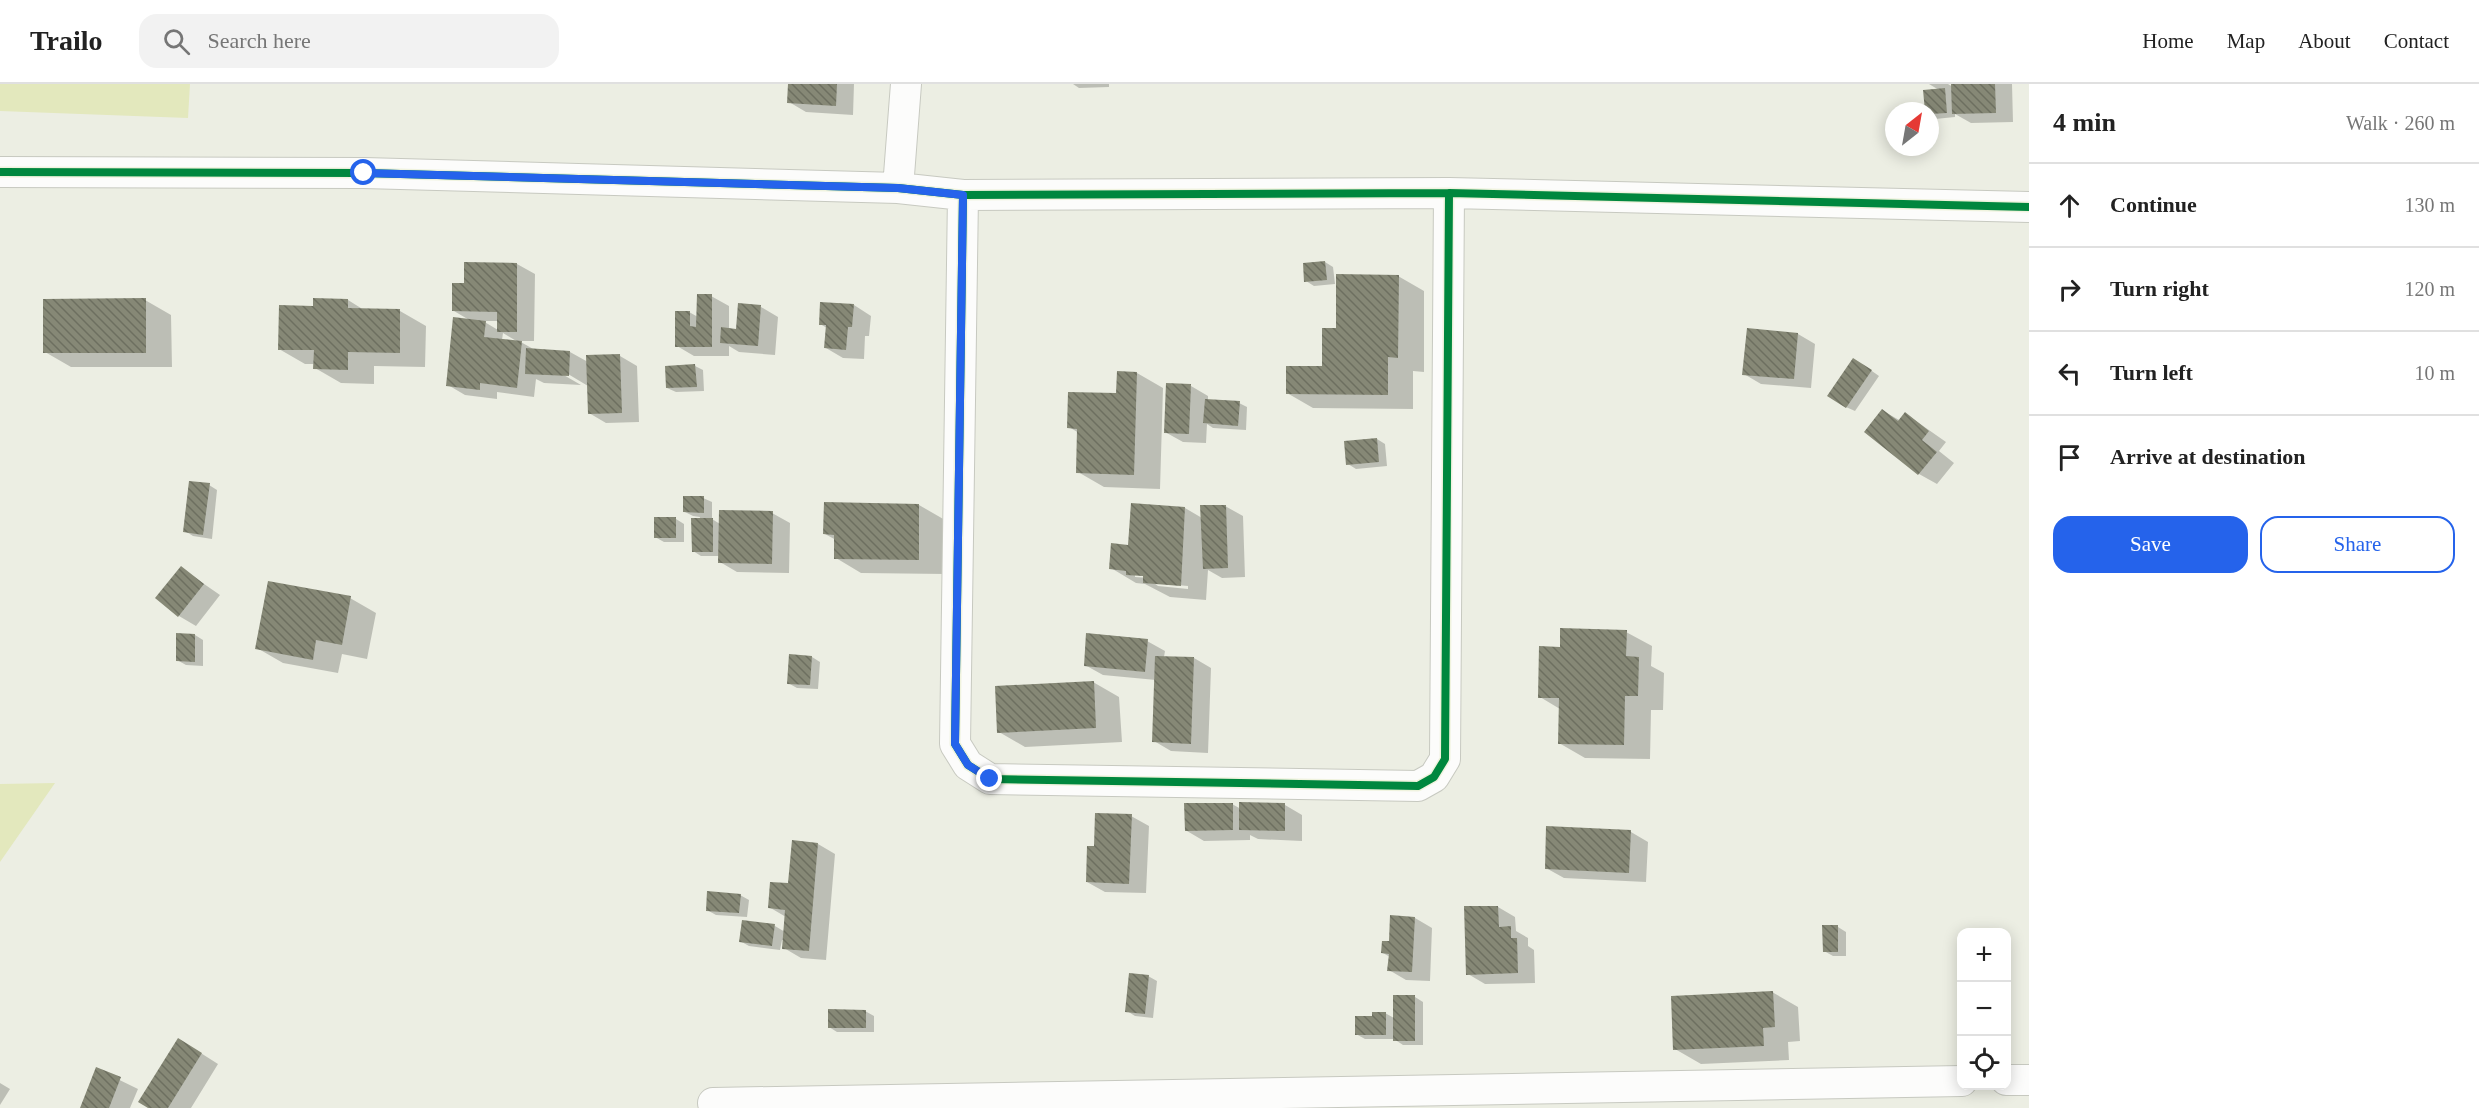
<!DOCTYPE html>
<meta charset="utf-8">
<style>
:root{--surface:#fff;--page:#f2f2f2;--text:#222;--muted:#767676;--line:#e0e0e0;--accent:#2563eb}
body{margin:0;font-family:"Times New Roman",serif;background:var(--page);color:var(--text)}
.controls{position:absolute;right:18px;bottom:18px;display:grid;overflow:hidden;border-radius:12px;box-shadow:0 3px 15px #0003}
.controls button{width:54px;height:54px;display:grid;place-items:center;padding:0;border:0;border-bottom:2px solid var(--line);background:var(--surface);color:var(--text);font:30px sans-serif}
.compass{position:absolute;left:1885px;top:18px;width:54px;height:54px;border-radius:50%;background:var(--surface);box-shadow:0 3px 15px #0003;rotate:31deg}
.stop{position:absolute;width:18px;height:18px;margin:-14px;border:4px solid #2563eb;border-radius:50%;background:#fff}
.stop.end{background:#2563eb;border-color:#fff;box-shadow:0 2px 6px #0008}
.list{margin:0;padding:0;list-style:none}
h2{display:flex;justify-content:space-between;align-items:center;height:78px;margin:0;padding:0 24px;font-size:26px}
h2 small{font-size:20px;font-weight:400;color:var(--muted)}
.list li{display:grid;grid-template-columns:39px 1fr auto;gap:18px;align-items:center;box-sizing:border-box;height:84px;padding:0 24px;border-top:2px solid var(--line)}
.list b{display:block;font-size:22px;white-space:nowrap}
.list em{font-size:20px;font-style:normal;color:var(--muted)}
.actions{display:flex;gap:12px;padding:18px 24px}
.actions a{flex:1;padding:14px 0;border:2px solid var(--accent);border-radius:18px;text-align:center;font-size:21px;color:var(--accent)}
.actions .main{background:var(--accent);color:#fff}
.icon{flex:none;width:33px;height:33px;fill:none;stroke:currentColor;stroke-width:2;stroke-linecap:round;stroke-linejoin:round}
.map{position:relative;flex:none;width:2029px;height:1024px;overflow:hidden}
header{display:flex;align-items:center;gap:36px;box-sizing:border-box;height:84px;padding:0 30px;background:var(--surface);border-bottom:2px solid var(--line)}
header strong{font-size:28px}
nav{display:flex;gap:33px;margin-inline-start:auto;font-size:21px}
.search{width:420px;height:54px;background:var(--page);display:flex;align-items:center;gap:15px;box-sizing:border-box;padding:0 21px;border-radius:18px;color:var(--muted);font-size:22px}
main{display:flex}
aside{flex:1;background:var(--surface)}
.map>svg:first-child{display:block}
.green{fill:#e3e8bd}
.shadow{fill:#0003;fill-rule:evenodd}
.building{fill:url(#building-back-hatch)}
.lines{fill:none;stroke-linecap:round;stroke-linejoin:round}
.street-casing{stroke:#c7c9c0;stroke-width:32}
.street{stroke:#fcfcfb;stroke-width:30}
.cycleway-casing{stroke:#f0f3de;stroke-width:11}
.cycleway{stroke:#00873e;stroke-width:8}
.route{stroke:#2563eb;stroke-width:8}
</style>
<header>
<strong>Trailo</strong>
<div class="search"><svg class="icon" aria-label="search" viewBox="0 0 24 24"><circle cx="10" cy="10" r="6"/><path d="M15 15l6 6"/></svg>Search here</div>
<nav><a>Home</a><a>Map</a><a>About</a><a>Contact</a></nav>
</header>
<main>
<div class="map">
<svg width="2029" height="1024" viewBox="0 0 2029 1024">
<defs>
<pattern id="building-back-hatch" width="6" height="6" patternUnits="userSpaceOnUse" patternTransform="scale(1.5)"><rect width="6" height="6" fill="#868876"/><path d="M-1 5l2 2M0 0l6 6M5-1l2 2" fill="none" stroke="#6d6f60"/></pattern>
</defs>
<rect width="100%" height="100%" fill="#eceee3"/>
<!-- green -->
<path class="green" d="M0,0H190L188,34L0,27Z
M55,699L0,778V700Z"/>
<!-- shadow -->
<path class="shadow" d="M790,0H854L853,31L806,28L789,18Z
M1073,0H1109V3L1079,4Z
M1929,0H1948L1953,3V0H2012L2013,38L1971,39L1955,30V33L1935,35L1930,32V27H1926L1939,6Z
M1325,178L1333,183L1335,200L1314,202L1306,197Z
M466,179L517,180L535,190L534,257H519L535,266L570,268L588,278L620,272L637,282L639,338L606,339L589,329L588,302L563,287L562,290L581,301L544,299L536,295L534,313L497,308V315L465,311L448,301L471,237L454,227L465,200ZM483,237H498V246ZM503,249L518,258L502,256Z
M1398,192L1424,207V288L1413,287V325L1313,324L1287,309L1323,284L1337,245Z
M711,212L729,222V245L737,246L761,223L778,233L775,271L739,268L729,262V272H694L677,262L689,228L698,233Z
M145,216L171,231L172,283H71L45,268Z
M348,216L364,226L400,227L426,242L425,283L374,282V300L341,299L315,284V280H305L279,265L314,224Z
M854,221L871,232L869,252H865L864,275L843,274L826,264L827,244L820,240Z
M1798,250L1815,260L1811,304L1761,300L1744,290Z
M1862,280L1879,292L1855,327L1846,323Z
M695,282L703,286L704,307L676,308L667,304Z
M1137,289L1163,304L1160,405L1104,403L1078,388L1079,349L1069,343L1117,311Z
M1191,302L1208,312V316L1239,319L1247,323L1246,346L1213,344L1207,340L1206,359L1183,358L1165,348Z
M1883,327L1901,337L1906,330L1946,358L1939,367L1954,379L1937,400L1919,390L1866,348Z
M1377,355L1385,360L1387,382L1356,385L1348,380Z
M209,401L217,406L212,455L193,452L185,447Z
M703,414L712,418V435L720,440L772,429L790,439L789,489L737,488L720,478V472H701L693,467L700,433L693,432L685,428Z
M825,419L919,421L945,436V490L861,489L836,474V456L825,450Z
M1225,422L1243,432L1245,493L1222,494L1208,486L1206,516L1170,513L1145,500L1136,499L1111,484L1129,462L1185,424L1202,434ZM1135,490L1150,494L1135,493ZM1154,499L1188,502V505L1158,502Z
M676,435L684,440V458H664L655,453Z
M181,484L220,511L196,542L179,532Z
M350,514L376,529L367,575L342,570L338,589L283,579L257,564Z
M1626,548L1652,562L1651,582L1664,589L1663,626H1651L1650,675L1585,674L1559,659L1560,625L1540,613L1561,565Z
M195,551L203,556V582L186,581L177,576Z
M1147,557L1165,567L1164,573L1194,574L1211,584L1208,669L1171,667L1154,657L1156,596L1103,591L1085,581Z
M790,572L812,573L820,578L818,605L797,604L788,599Z
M1093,598L1119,613L1122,658L1025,663L999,648Z
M1232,720L1241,725L1285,721L1302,731V757L1258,755L1250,751V756L1204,757L1187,747Z
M1131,732L1149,742L1146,809L1105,808L1087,798L1096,764Z
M1631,748L1648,758L1646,798L1564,794L1546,784Z
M818,760L835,770L826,876L801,874L784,864V856H782L780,866L749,862L740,857L775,842L785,848L786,833L769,823L789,801Z
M740,811L749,816L747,833L716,831L707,826Z
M1498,823L1515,833L1516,847L1528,854V862L1534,866L1535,899L1485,900L1468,890Z
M1415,834L1432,844L1430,897L1406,896L1389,886L1390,873L1383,869Z
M1838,843L1846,848V872H1833L1824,867Z
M1148,892L1157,897L1153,934L1135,932L1127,927Z
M1772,908L1798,923L1800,957L1788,958L1789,976L1701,980L1675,965Z
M1415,913L1423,918V961H1403L1394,955H1365L1356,950L1373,933L1385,929L1394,934Z
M865,927L874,932V948H837L829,943Z
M196,966L218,980L191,1024H151Z
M97,985L138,1005L130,1024H82Z
M0,999L10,1005L0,1021Z"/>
<!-- building -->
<path class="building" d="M788,0H837L836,22L787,19Z
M1951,0H1995L1996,29L1952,30Z
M1945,4L1947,29L1930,30V27H1925L1923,6Z
M1325,177L1327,196L1304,198L1303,179Z
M464,178L517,179V248H497V228L452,227V199H464Z
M1336,190L1399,191L1398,274L1388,273V311L1286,310V282H1322V244H1336Z
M697,210H712V263H675V227H690V242L696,243Z
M146,214V269H43V215Z
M313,214L348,215V224L400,225V269L348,268V286L313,285L314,266H278L279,221L313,222Z
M820,218L854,220L852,243H848L846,266L824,264L826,241H819Z
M738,219L761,221L758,262L720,259L721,243L736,245Z
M453,233L486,237L484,253L522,257L517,304L480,299V306L446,302Z
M1747,244L1798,249L1794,295L1742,291Z
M526,264L570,267L569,292L525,290Z
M620,270L622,329L588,330L586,271Z
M1853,274L1872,286L1846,324L1827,312Z
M695,280L697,303L666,304L665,282Z
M1117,287L1137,288L1134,391L1076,389L1077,345L1067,344L1068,308L1116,309Z
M1166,299L1191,300L1189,350L1164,349Z
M1205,315L1240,317L1238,342L1203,339Z
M1882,325L1898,337L1905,328L1929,347L1922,356L1937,368L1918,391L1864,348Z
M1377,354L1379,378L1346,381L1344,357Z
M189,397L210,399L203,451L183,448Z
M683,412H704V429L683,428Z
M824,418L919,420V476L834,475V451L823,450Z
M1131,419L1185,423L1181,502L1143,499V492L1126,491V487L1109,485L1111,459L1128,461Z
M1200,421H1226L1228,484L1203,485Z
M719,426L773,427L772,480L718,479Z
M654,433H676V454H654Z
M691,434H713V468H692Z
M181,482L204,500L178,533L155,514Z
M268,497L351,512L342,561L316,556L313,576L255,565Z
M1560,544L1627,546L1626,572L1639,573L1638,612H1625L1624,661L1558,660L1559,614H1538L1539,562L1560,563Z
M176,549L195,550V578L176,577Z
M1086,549L1148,555L1145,588L1084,582Z
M789,570L812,572L810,601L787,600Z
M1155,572L1194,573L1191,660L1152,658Z
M1094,597L1096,644L997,649L995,602Z
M1239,718L1285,719V747L1239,746Z
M1184,719H1233V746L1185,747Z
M1095,729L1132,730L1129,800L1086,798L1087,762H1094Z
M1546,742L1631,746L1629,789L1545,785Z
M792,756L818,759L809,867L782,865L785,826L768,824L770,798L788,799Z
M707,807L741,810L739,829L706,827Z
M1464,822H1498L1499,843L1511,842V854H1517L1518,889L1466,891Z
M1390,831L1415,833L1412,888L1387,887L1389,870L1381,869L1382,857H1389Z
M742,836L775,840L772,862L739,858Z
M1822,841H1838V868H1823Z
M1129,889L1149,891L1145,930L1125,928Z
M1773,907L1775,943L1763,944L1764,962L1673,966L1671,912Z
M1393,911H1415V957H1393Z
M828,925L866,926V944H828Z
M1372,928H1386V951H1355V932H1372Z
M178,954L202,969L168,1024H148L138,1018Z
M96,983L121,993L109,1024H80Z"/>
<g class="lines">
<!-- street casing -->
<g class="street-casing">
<path id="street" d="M0,88L364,89L898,104L963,111L1449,109L2029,123
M898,104L906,0
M963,111L955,660L968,681L990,695L1418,702L1434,693L1445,675L1449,109
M2006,996H2029
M713,1019L1962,997"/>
</g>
<!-- street -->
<use href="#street" class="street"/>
<!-- cycleway casing -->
<g class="cycleway-casing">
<path id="cycleway" d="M0,88L364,89L898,104L963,111L1449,109L2029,123
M963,111L955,660L968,681L990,695L1418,702L1434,693L1445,675L1449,109"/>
</g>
<!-- cycleway -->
<use href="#cycleway" class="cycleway"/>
</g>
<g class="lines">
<!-- route -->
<path class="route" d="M364,89L898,104L963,111L955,660L968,681L990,695"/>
</g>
</svg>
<div class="controls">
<button>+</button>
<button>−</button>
<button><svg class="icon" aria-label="locate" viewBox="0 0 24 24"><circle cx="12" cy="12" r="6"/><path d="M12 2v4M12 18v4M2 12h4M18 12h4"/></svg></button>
</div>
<svg class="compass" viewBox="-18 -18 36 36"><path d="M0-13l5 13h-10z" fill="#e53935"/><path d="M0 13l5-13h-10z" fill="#767676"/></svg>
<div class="stop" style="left:364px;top:89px"></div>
<div class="stop end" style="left:990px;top:695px"></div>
</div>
<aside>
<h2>4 min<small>Walk · 260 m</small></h2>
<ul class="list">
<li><svg class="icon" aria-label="ahead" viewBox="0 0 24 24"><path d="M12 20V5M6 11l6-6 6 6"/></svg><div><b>Continue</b></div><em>130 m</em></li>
<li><svg class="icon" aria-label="right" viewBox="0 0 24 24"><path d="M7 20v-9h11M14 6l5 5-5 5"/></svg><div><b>Turn right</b></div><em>120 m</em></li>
<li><svg class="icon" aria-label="left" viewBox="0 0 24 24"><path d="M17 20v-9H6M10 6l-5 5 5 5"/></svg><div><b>Turn left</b></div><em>10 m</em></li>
<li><svg class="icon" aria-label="arrive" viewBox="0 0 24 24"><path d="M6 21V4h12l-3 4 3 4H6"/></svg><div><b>Arrive at destination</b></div></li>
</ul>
<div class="actions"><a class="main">Save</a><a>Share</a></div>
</aside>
</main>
